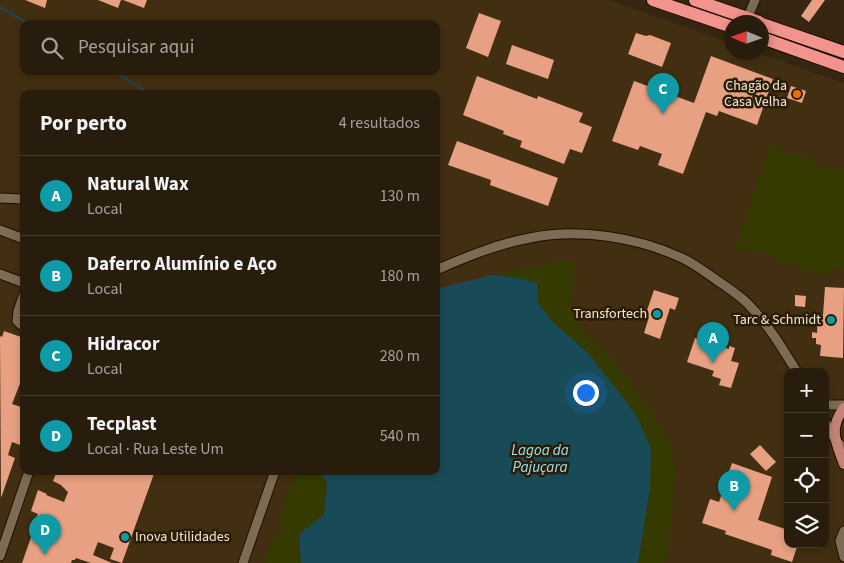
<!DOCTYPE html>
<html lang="pt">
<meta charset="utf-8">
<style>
:root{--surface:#281c0c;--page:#302515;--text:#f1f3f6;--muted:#a5a19d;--line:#443a2d;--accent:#b45309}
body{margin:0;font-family:"Source Sans 3",sans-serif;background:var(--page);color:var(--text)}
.controls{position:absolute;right:15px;bottom:15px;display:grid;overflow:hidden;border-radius:10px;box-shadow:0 2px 8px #0003}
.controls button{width:45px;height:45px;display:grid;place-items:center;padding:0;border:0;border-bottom:1px solid var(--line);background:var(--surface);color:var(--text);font:25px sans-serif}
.compass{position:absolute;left:724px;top:15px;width:45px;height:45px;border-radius:50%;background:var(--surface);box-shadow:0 2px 8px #0003;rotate:272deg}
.you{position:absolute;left:585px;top:392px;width:18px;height:18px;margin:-12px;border:4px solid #fff;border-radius:50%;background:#1a73e8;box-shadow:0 0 0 8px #1a73e833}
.badge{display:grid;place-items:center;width:32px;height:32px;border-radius:50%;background:var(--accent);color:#fff;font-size:16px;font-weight:700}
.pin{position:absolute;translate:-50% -41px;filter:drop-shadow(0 1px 2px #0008)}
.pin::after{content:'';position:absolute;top:26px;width:18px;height:15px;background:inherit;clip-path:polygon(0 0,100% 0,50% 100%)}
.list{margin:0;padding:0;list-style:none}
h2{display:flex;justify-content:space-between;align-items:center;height:65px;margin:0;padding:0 20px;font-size:21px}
h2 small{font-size:16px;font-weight:400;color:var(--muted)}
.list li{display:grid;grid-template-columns:32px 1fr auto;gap:15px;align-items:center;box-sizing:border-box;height:80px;padding:0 20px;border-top:1px solid var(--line)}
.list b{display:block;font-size:19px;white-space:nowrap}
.list p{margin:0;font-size:16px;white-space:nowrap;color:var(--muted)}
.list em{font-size:16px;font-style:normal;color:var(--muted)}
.icon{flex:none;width:28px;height:28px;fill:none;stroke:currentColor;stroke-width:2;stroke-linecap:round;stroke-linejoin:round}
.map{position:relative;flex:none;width:844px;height:563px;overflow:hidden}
.search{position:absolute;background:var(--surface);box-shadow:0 2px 8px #0003;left:20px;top:20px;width:420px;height:55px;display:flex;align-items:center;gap:12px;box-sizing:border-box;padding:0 18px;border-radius:10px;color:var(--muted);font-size:19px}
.panel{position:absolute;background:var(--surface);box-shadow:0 2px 8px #0003;left:20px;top:90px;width:420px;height:385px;border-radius:10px}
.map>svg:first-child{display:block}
.built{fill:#422e11;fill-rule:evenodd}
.green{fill:#343a00}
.water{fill:#184b57}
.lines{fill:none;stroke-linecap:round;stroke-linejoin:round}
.stream{stroke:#184b57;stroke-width:2}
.building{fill:#e8a083}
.minor-casing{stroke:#1d0e00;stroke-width:11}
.major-casing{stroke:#1d0e00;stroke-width:12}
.highway-casing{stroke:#1d0e00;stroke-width:14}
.minor{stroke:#7e6b53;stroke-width:9}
.major{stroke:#c48376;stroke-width:10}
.highway{stroke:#f3938e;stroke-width:12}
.food-dot{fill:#e8710a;stroke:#2b1c06;stroke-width:2}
.culture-dot{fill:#0f9aa8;stroke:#2b1c06;stroke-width:2}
.labels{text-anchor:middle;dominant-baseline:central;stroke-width:5;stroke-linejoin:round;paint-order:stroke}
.poi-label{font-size:14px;fill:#f2e7da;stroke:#2b1c06;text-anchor:end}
.water-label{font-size:15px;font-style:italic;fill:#9de4f7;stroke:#2b1c06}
</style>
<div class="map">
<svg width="844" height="563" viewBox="0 0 844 563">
<rect width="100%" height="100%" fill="#362510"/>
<!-- built -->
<path class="built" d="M0,0H609L731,43L732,52L758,53L844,83V563H0ZM24,24H436V71H24ZM24,94H436V471H24ZM788,372H825V544H788Z"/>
<!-- green -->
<path class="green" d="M770,145L785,152L812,159L822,167L844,169V268C834,268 827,275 818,275C810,275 803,268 796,265C791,263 786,265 781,263C775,260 771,254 765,252C754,248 746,253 735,250Z
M572,260C577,276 573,288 568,304L580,326L614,362L654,414L669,445L676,472L667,555L663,563H638L650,488L589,354L551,320L519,278L492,275L506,270L536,268L553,262Z
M298,471H318L327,482L324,515L299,534L301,563H265C268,550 276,539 280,527C285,509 286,486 298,471Z"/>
<!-- water -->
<path class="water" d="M492,275L519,278L537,283L538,303L551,320L589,354L615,387L636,415L651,448L650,488L638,563H301L299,534L324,515L327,482L318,471H436V289Z"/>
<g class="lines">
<!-- stream -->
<path class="stream" d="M0,7L29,24
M113,71L151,94"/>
</g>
<!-- building -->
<path class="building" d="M25,0H47L45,8Z
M98,0H121L118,8Z
M123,0H147L144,8Z
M812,0H825L809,22L801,16Z
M479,13L501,21L488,57L466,48Z
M636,33L646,36L650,35L671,43L662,67L628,54Z
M512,45L554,60L548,79L506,64Z
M711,56L773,79L757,125L719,111L717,116L706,112L683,174L658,165L662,154L640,146L638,150L612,141L634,81L694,103Z
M477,76L537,99L538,96L583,113L579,122L592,127L582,153L570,149L564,164L520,147L522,141L503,134L504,131L463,115Z
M791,86L806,91L802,103L787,98Z
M457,141L558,178L548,206L490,185L491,180L448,165Z
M825,287L844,288L843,358L820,356L821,345L816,344V338H812V332L817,333L818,314L823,315Z
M654,290L679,298L675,310L670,308L660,339L644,333L648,320L644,319Z
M795,295L806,296L805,307L795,306Z
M4,331L24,338L22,344L24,345V382L21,381L12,404L24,408V435L20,445L12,442L8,455L15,458L1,498L0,336L2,337Z
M695,338L729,349V346L735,348L731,361L739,363L731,388L719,385L721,379L712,376L714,371L687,362Z
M760,445L776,462L766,471L750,454Z
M732,463L772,477L758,520L788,530V544H798L792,562L771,555L772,550L725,534L726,531L702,523L710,499L719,502Z
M57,471H155L122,563L110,559L114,548L98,542L93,555L112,563H91L76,558L75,560H72L71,563H22L35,526L33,525L38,514L31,511L38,490L47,494L46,495L64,502L68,492L61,485L53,481Z"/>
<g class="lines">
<!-- minor casing -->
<g class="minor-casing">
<path id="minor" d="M747,19L755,0
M0,198L24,199
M0,230L24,239
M436,270C466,257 497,244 530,238C579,228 637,237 682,258C695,264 706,273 718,281C728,288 739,295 748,304C768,324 782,348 797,372
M0,274L24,283
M24,294L18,311L17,321L24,327
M825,405H844
M825,422L836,441L844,448
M844,531L840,541L844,557
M0,556L29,471
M243,563L275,471"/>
</g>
<!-- major casing -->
<g class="major-casing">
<path id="major" d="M844,408C828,429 836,442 844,464"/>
</g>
<!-- highway casing -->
<g class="highway-casing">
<path id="highway" d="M653,0L732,27
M695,0L759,22
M762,24L844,52
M762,38L844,67"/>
</g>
<!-- minor -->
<use href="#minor" class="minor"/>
<!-- major -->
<use href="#major" class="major"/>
<!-- highway -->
<use href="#highway" class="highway"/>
</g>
<!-- markers -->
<circle class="food-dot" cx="797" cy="94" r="5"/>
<g class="culture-dot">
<circle cx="657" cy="314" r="5"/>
<circle cx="831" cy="320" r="5"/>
<circle cx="125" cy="537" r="5"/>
</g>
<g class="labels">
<!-- poi labels -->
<g class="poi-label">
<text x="787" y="86">Chagão da<tspan x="787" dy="16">Casa Velha</tspan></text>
<text x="647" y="314">Transfortech</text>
<text x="821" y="320">Tarc &amp; Schmidt</text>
<text x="135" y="537" text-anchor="start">Inova Utilidades</text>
</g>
<!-- water labels -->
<g class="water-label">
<text x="540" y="450">Lagoa da<tspan x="540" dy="17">Pajuçara</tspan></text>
</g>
</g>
</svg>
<div class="controls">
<button>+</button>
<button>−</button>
<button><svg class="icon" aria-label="locate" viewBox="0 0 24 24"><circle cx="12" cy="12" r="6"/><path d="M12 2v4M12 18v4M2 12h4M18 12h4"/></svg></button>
<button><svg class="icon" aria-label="layers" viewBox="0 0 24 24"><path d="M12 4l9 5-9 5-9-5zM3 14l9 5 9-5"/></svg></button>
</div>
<svg class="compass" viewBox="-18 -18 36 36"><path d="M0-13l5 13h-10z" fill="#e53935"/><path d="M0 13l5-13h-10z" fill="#a5a19d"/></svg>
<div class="you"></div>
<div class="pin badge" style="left:713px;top:363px;background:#0f9aa8">A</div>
<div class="pin badge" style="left:734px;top:511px;background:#0f9aa8">B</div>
<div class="pin badge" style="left:663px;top:114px;background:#0f9aa8">C</div>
<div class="pin badge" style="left:45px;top:555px;background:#0f9aa8">D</div>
<div class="search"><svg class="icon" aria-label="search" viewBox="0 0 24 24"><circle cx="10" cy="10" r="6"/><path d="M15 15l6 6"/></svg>Pesquisar aqui</div>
<section class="panel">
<h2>Por perto<small>4 resultados</small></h2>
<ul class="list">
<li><span class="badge" style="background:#0f9aa8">A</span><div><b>Natural Wax</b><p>Local</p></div><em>130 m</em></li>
<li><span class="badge" style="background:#0f9aa8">B</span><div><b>Daferro Alumínio e Aço</b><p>Local</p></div><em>180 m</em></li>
<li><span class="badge" style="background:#0f9aa8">C</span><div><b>Hidracor</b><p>Local</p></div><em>280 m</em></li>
<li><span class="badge" style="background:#0f9aa8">D</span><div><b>Tecplast</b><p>Local · Rua Leste Um</p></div><em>540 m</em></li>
</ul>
</section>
</div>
